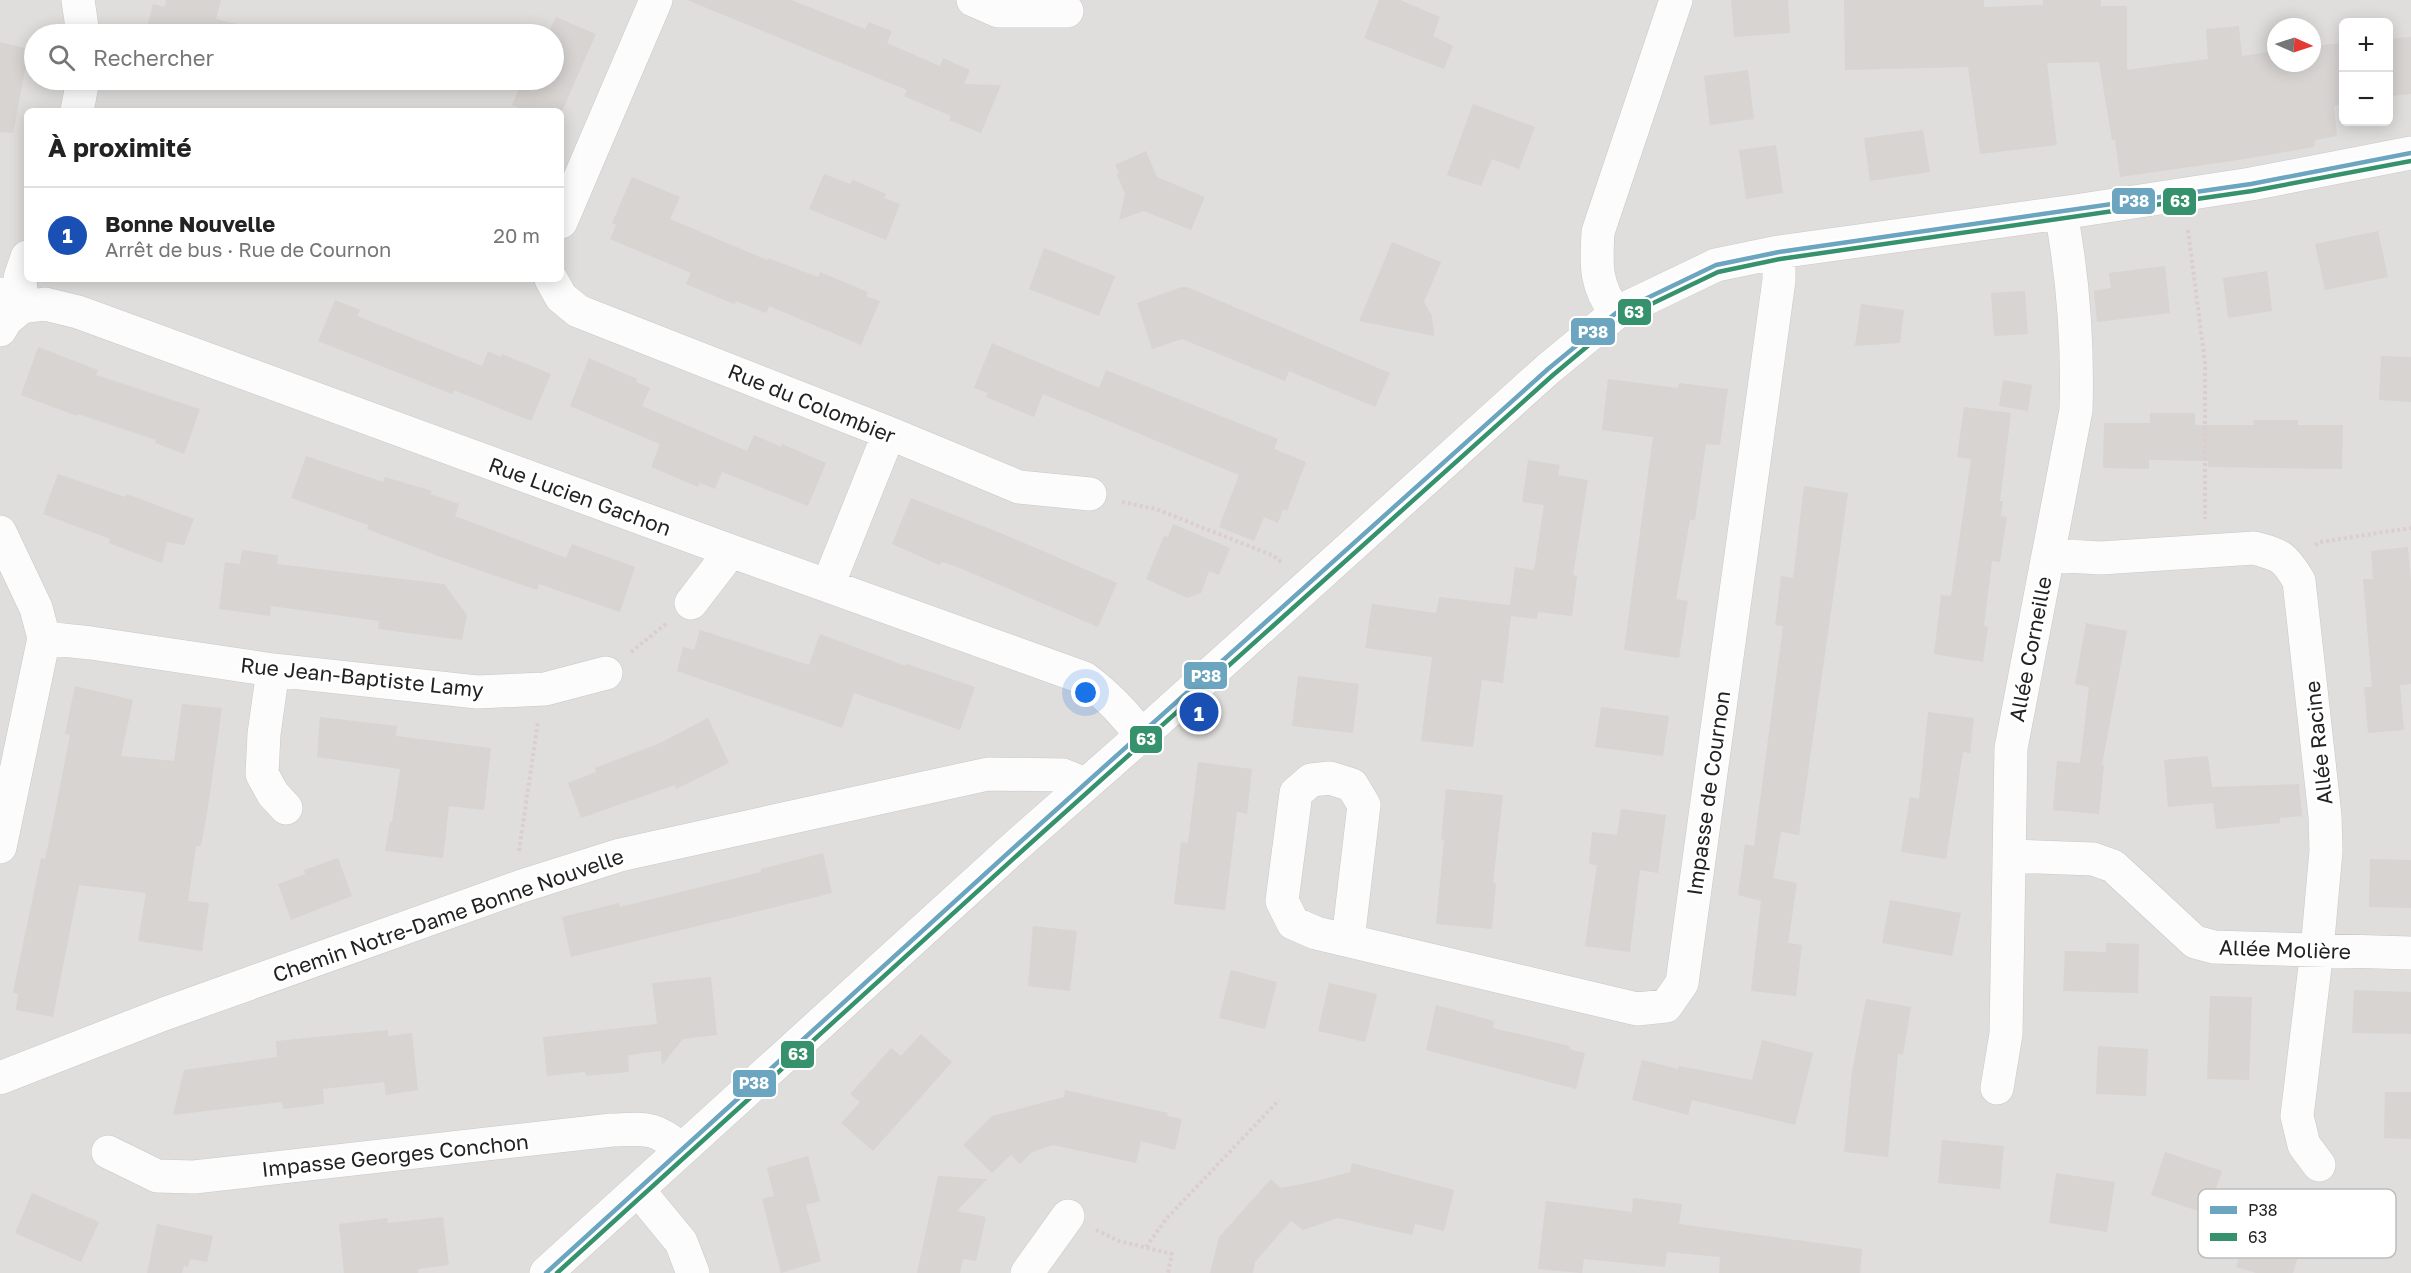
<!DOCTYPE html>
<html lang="fr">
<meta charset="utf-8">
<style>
:root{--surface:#fff;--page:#f6f6f6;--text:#222;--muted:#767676;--line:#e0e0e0;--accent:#2563eb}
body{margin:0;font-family:"Golos Text",sans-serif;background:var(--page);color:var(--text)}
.controls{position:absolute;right:18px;top:18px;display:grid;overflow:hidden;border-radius:9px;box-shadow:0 3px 15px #0003}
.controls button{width:54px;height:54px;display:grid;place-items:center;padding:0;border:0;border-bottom:2px solid var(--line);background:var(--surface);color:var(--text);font:30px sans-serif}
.compass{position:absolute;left:2267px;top:18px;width:54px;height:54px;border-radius:50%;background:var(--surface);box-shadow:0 3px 15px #0003;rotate:93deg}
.you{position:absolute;left:1086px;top:693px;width:21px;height:21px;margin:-15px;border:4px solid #fff;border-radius:50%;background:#1a73e8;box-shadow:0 0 0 9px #1a73e833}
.badge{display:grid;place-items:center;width:39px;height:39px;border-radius:50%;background:var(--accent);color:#fff;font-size:20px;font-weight:700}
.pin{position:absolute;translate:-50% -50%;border:3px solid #fff;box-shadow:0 2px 6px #0006}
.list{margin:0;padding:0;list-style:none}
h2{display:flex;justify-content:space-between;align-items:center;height:78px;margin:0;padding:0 24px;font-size:26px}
h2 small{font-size:20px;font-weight:400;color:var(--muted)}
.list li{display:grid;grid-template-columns:39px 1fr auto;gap:18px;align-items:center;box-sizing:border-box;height:96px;padding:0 24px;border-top:2px solid var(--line)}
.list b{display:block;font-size:22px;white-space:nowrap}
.list p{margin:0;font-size:20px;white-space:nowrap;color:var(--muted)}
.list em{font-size:20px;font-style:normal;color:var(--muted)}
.icon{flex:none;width:33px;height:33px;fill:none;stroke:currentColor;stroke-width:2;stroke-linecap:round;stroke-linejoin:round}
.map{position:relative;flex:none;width:2411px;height:1273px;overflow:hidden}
.search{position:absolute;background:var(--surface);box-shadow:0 3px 15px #0003;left:24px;top:24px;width:540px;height:66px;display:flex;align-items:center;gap:15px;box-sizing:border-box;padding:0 21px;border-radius:33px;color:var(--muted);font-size:22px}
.panel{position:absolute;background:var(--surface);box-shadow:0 3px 15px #0003;left:24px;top:108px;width:540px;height:174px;border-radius:9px}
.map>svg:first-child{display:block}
.residential{fill:#dfdedc;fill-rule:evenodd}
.building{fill:#d7d4d2}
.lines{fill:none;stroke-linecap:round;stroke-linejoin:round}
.minor-casing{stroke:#c9c8c7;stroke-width:34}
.tertiary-casing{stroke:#c9c8c7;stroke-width:34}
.path{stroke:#dccecd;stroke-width:4;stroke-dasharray:3 3;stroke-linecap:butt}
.minor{stroke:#fdfcfc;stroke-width:33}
.tertiary{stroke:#fdfcfc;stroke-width:33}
.bus-1-casing{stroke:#fff;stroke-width:9}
.bus-2-casing{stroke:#fff;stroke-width:9}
.bus-1{stroke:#6ba5c0;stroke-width:4.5}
.bus-2{stroke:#36916d;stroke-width:4.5}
.labels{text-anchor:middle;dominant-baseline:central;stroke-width:5;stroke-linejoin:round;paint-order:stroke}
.street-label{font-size:21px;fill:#222;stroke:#fff}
.key{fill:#fff;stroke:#bdbdbd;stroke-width:1.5}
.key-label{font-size:16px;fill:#222}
.line-badge{stroke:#fff;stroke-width:2}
.badge-label{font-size:16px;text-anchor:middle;font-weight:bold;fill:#fff}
</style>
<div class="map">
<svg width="2411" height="1273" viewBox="0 0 2411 1273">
<rect width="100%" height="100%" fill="#f0eeeb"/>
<!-- residential -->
<path class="residential" d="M0,0H2411V1273H0ZM2344,22H2388V122H2344ZM2276,27H2312V63H2276ZM34,34H554V80H34ZM27,111H561V279H27Z"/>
<!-- building -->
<path class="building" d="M166,0H221L216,19L237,24L236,34H145L153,4L165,7Z
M687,0H791L865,29L869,22L892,31L887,43L940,66L943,58L970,70L964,84L1001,85L981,133L949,120L951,116L904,96L907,90Z
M1379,0H1400L1440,17L1433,36L1453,46L1444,69L1364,38Z
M1731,0H1788L1790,33L1734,37Z
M1844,0H1984V7L2043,5V0H2101V6H2127V70L2208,59L2206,29L2239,26L2242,56L2276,51V63H2312V46L2343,43V104L2334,106L2337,136L2315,140L2314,147L2238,160L2120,177L2115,140H2112L2099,62L2047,63L2057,145L1980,154L1968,67L1845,70Z
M556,17L596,34L562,111H527L512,105L523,80H554V34H548Z
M2411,37V94L2388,96V39Z
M0,42L29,49L13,133L0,132Z
M1748,70L1754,119L1710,125L1704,76Z
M1473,104L1535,127L1519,169L1492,159L1481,186L1447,175Z
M1923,130L1930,172L1870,181L1864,138Z
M1776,145L1783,193L1746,199L1739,150Z
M1146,151L1157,177L1205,197L1191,230L1144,211L1119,220L1125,194L1117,175L1119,173L1115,165Z
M824,174L850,184L853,180L886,194L884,198L900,204L886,240L809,209Z
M632,177L680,197L670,219L767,260L768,258L818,277L820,272L868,292L866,296L880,301L861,345L769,306L766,313L736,301L734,304L686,284L691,273L610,239L616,225L612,223Z
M2378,231L2388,277L2325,290L2315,244Z
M1392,242L1441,262L1424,302L1432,316L1434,336L1359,321Z
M1044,248L1115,276L1099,316L1029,289Z
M2165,266L2170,313L2097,322L2094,291L2111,288L2109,273Z
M2267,271L2272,311L2228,318L2223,278Z
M1182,287H1187L1390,373L1375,407L1289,371L1285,381L1182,339L1152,349L1137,303Z
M2025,291L2028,334L1994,336L1991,293Z
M335,300L360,310L357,316L482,366L488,351L501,357L502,354L551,374L531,421L454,390L452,394L318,341Z
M1861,304L1904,310L1900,343L1855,346Z
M992,343L1099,388L1106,370L1278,439L1274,449L1306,462L1287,511L1283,509L1278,523L1264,517L1254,541L1219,527L1239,475L1043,394L1034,417L986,397L988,393L974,388Z
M38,347L98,370L96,375L200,409L184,454L155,443L156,440L78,414L77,416L21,395Z
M2381,356L2411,357V402L2379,400Z
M589,358L637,379L636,382L650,388L642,406L747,451L754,435L781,447L782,444L826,463L808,506L722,472L715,489L700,483L698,487L651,467L660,444L570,406Z
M1608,379L1678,388L1679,383L1728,389L1720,445L1706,444L1695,520H1690L1676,599L1688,601L1679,658L1624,650L1653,437L1602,430Z
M2003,380L2032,385L2028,411L1999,406Z
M1964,407L2011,413L2000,501H2003L2001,516L2007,517L2000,562L1992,561L1984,626L1988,627L1983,662L1934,654L1941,595L1951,596L1971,459L1957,457Z
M2150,413H2195V425H2254L2253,420H2298V425H2343L2342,469L2208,467V461L2149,460V469L2103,468L2104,423H2150Z
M306,456L383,482L385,477L432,491L430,494L459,504L455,516L566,558L572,544L635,567L620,612L539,584L537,590L438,556L367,529L368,525L291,498Z
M1528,460L1560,465L1558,475L1588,480L1573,575L1577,576L1572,616L1538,612L1537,619L1511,616L1503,683L1482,680L1473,747L1421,741L1432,657L1365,648L1372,604L1436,613L1439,597L1510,605L1515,567L1534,570L1544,505L1522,502Z
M58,474L125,497L127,494L194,519L184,545L167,542L162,563L109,543L110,539L43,514Z
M1804,486L1848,493L1799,835L1781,832L1773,878L1797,883L1788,943L1802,945L1796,996L1751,991L1761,901L1738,895L1745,844L1754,846L1783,626L1775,625L1781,576L1793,578Z
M911,498L1003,534L1117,583L1098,627L955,566L942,562L939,565L892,544Z
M1173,524L1230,548L1219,575L1209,571L1201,593L1187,598L1146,579L1164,536L1168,537Z
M2408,547L2411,582V684L2400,685L2404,730L2368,733L2364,687H2372L2363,579H2373L2371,551Z
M242,550L278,555L277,564L444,584L467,615L462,640L378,629L379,621L271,606L270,616L219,609L225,562L240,564Z
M2086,623L2127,631L2102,765H2104L2099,814L2053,810L2057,761L2080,763L2089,687L2075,684Z
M700,630L809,665L820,634L906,666L907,664L975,687L960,730L854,693L842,728L677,671L683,647L694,650Z
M1298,676L1359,684L1353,733L1292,726Z
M75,686L133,700L121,756L174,761L182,704L222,708L208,807L201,846H196L188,901L209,903L202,951L138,941L146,893L79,885L53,1017L16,1010L18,994L13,992L41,858L45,859L55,812L70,735L65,734Z
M1601,707L1669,716L1663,756L1595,747Z
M1928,712L1974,718L1970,753L1963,752L1946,859L1901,852L1910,797L1919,799Z
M320,717L397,726L396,736L491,748L484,810L449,806L443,858L385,851L390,822H392L400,769L317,757Z
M708,718L729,763L676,789L675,785L581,818L568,783L596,772L595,768L658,744Z
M2208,756L2212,787L2299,784L2302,816L2280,818V823L2216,829L2213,803L2168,807L2164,760Z
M1198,762L1252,769L1247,814L1237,812L1225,910L1174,904L1181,842L1188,843Z
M1446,789L1503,795L1493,883H1496L1492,929L1436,924L1444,840L1441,839Z
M1621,809L1666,815L1658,873L1640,870L1630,952L1585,946L1597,865L1589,864L1592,832L1617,835Z
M823,853L832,893L571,957L562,917L619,903L620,907L761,872V869Z
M338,858L352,896L291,920L278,884L305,874L304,870Z
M2370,859L2411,860V908L2369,907Z
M1890,900L1961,913L1952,956L1882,943Z
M1033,926L1077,931L1070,991L1028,986Z
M2106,943L2139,944L2138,993L2063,991L2065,951L2106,952Z
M1231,970L1277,982L1265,1029L1219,1018Z
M711,977L717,1035L683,1039L662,1065L661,1051L628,1055L629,1072L586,1076L585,1072L547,1076L543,1037L657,1024L652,983Z
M1329,983L1377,994L1365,1042L1318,1031Z
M2354,990L2411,992V1034L2352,1033Z
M2210,996L2252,997L2249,1080L2207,1079Z
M1866,999L1911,1007L1903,1055L1898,1054L1888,1157L1844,1152L1852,1071Z
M1436,1005L1494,1021L1493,1028L1570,1046L1569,1049L1585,1053L1576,1089L1426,1050Z
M388,1030V1036L412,1033L418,1090L386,1095L384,1082L323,1089L324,1104L283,1109L282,1102L173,1115L184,1070L277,1057L276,1041Z
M921,1034L952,1062L873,1151L841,1123L860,1102L850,1094L891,1048L901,1056Z
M1762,1040L1813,1053L1795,1125L1692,1100L1688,1115L1632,1100L1642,1060L1678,1069L1679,1066L1752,1080Z
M2098,1046L2148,1049L2146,1096L2096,1094Z
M1065,1090L1168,1113L1167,1116L1182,1119L1175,1150L1141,1141L1136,1163L1053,1145L1032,1152L1020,1164L1011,1155L992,1173L963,1145L992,1116L1064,1097Z
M2385,1092H2411V1139L2384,1138Z
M1942,1140L2004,1146L2000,1189L1938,1183Z
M2165,1152L2222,1171L2207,1214L2151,1195Z
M808,1156L820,1201L806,1205L821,1261L781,1273L762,1199L774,1196L767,1168Z
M1352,1163L1454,1190L1444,1231L1415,1224L1412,1235L1338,1218L1303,1230L1291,1221L1255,1262L1253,1273H1210L1219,1237L1271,1179L1281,1188L1316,1181L1350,1172Z
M2056,1173L2115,1182L2107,1232L2049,1223Z
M938,1176L987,1179L957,1211L986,1217L976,1261L963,1259L960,1273H917Z
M32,1193L99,1222L81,1262L15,1233Z
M1633,1198L1682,1204L1679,1224L1862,1249L1860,1273H1719L1720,1257L1667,1252L1665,1267L1584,1259L1582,1273L1538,1269L1546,1201L1632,1212Z
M2253,1210L2307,1227L2293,1273H2256L2236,1267Z
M443,1217L449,1265L418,1269V1273H344L339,1224L387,1218L388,1223Z
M157,1224L213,1236L207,1262L190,1259L188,1267L184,1266L182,1273H147Z"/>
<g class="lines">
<!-- minor casing -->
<g class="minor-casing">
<path id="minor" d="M78,0L83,34
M973,0L998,11H1067
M1676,0L1598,232C1596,265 1595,286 1616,313L1716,265L1779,252L2075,211L2251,184L2411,153
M77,111L83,80
M561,222L656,0
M551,279L561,297L578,311L889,433L1019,487L1090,494
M0,294L22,307L45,304L78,312L731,551L1084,678C1107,695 1125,713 1141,736
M0,330L6,320L22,307L20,278L27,257
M0,532L36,608L44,638L0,847
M2048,555L2101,558L2254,548C2281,555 2285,557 2299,581L2325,816L2326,851L2317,950L2297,1116L2304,1145L2319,1165
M828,585L889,433
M691,603L731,551
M44,638L91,643L273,670L477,692L545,689L606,673
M273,670L264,734L262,774L273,794L286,808
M2010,856L2093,859L2113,866L2195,942L2214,947L2411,953
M1348,940L1364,805L1352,785L1330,778L1311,780L1296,793L1282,901L1293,923L1316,933L1637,1009L1666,1006L1682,983L1779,280V252
M0,1078L164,1014L522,886L620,855L988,774L1063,775L1085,784
M1997,1088L2006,1034L2011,748L2076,410C2078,345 2073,277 2061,213
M108,1152L157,1176L194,1177L612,1130C646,1129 654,1126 681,1149
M639,1191L681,1242L693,1273
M1027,1273L1068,1216"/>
</g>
<!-- tertiary casing -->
<g class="tertiary-casing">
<path id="tertiary" d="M546,1273L1018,844L1141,736L1548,369L1616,313"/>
</g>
<!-- path -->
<path class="path" d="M2188,230L2205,363V519
M1122,502L1156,509L1274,556L1282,563
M2315,545L2320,542L2411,528
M631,652L667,623
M519,851L538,722
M1096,1230L1119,1241L1172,1254L1168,1273
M1146,1247L1167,1218L1279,1100"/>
<!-- minor -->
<use href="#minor" class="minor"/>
<!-- tertiary -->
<use href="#tertiary" class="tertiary"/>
<!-- bus-1 casing -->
<g class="bus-1-casing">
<path id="bus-1" d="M546,1273L1018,844L1548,369L1616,313L1716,265L1779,252L2251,184L2411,153"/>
</g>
<!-- bus-2 casing -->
<g class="bus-2-casing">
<path id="bus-2" d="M557,1273L1023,850L1553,375L1620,319L1718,272L1780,259L2252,191L2411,161"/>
</g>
<!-- bus-1 -->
<use href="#bus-1" class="bus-1"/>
<!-- bus-2 -->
<use href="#bus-2" class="bus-2"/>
</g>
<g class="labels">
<!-- street labels -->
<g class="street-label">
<text transform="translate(812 403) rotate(22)">Rue du Colombier</text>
<text transform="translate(580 496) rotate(20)">Rue Lucien Gachon</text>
<text transform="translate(2030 649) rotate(-79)">Allée Corneille</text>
<text transform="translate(362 677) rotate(6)">Rue Jean-Baptiste Lamy</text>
<text transform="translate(2318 743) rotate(-96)">Allée Racine</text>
<text transform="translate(1708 793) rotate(-82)">Impasse de Cournon</text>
<text transform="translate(448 915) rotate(-19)">Chemin Notre-Dame Bonne Nouvelle</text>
<text transform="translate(2285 949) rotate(2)">Allée Molière</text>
<text transform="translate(395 1155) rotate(-6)">Impasse Georges Conchon</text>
</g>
</g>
<!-- legend -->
<rect x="2198" y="1189" width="198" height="69" rx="9" class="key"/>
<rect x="2210" y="1206" width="27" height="8" fill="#6ba5c0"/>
<rect x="2210" y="1233" width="27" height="8" fill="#36916d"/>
<g class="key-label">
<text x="2248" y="1216">P38</text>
<text x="2248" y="1243">63</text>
</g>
<g class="line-badge">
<rect x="2111" y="187" width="45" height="28" rx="6" fill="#6ba5c0"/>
<rect x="2162" y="187" width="35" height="29" rx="6" fill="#36916d"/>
<rect x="1617" y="298" width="35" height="28" rx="6" fill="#36916d"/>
<rect x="1570" y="317" width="46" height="29" rx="6" fill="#6ba5c0"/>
<rect x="1183" y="661" width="45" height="29" rx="6" fill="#6ba5c0"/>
<rect x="1129" y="725" width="34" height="29" rx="6" fill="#36916d"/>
<rect x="780" y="1040" width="35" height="29" rx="6" fill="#36916d"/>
<rect x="732" y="1069" width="45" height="29" rx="6" fill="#6ba5c0"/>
</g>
<g class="badge-label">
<text x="2134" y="207">P38</text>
<text x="2180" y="207">63</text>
<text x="1634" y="318">63</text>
<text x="1593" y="338">P38</text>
<text x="1206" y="682">P38</text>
<text x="1146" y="745">63</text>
<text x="798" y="1060">63</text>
<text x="754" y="1089">P38</text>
</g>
</svg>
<div class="controls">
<button>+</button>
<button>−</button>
</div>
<svg class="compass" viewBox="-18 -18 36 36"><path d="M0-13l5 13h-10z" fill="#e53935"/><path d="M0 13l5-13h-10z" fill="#767676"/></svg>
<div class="you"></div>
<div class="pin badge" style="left:1199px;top:712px;background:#1a4fb4">1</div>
<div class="search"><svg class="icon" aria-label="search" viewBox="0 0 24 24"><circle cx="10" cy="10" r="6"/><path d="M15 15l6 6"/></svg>Rechercher</div>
<section class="panel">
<h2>À proximité<small></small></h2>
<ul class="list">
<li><span class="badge" style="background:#1a4fb4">1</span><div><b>Bonne Nouvelle</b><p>Arrêt de bus · Rue de Cournon</p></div><em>20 m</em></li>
</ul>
</section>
</div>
